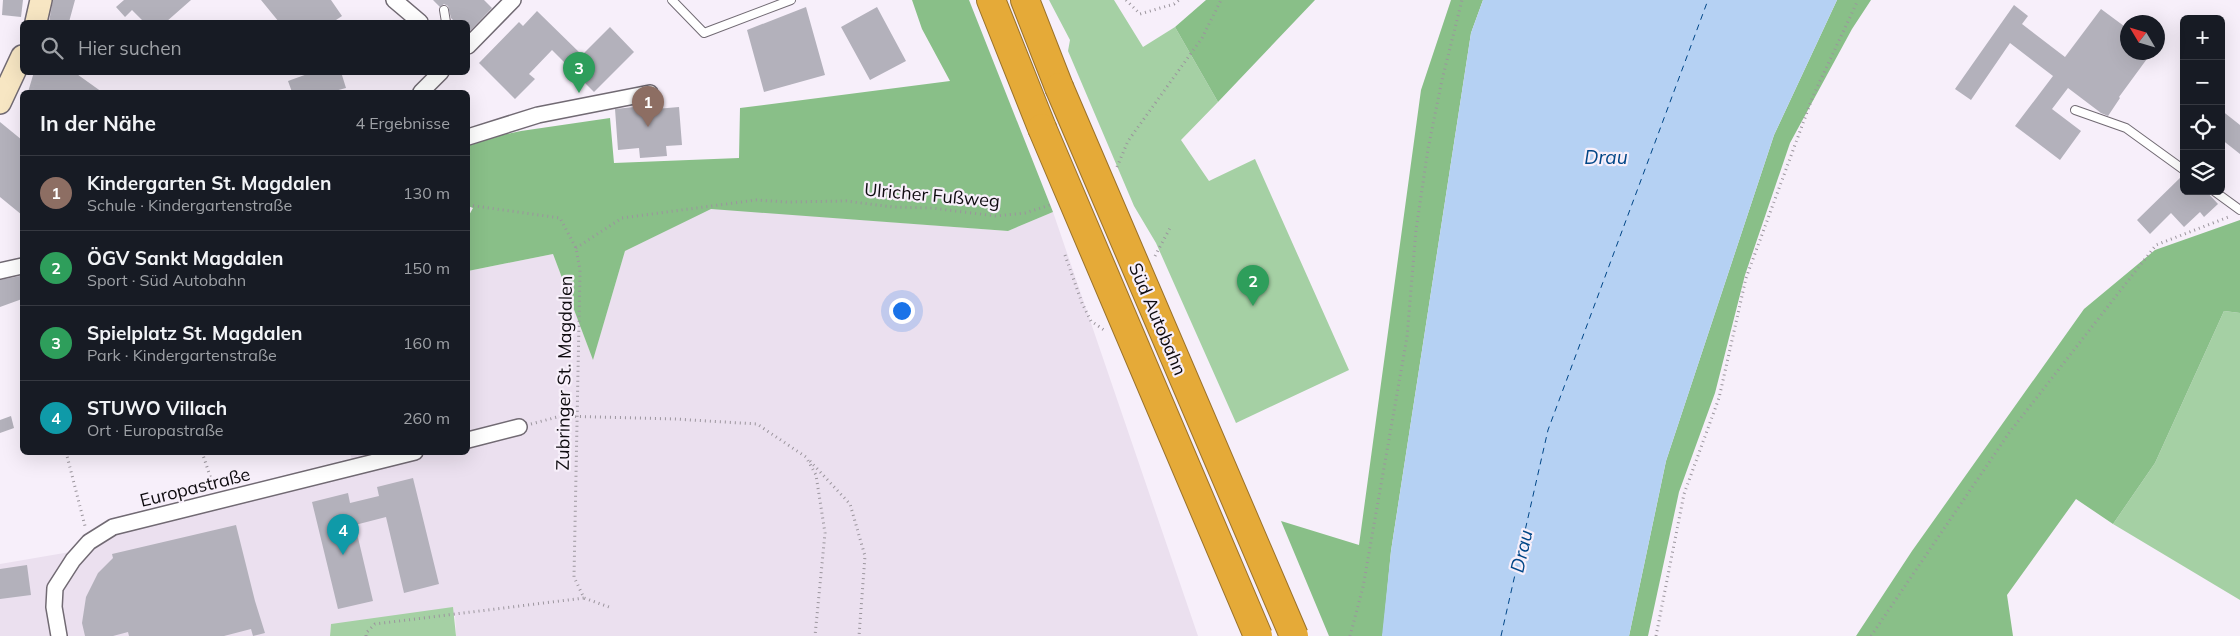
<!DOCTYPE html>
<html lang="de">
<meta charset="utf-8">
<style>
:root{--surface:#171b24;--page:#242831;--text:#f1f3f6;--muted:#9ea1a6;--line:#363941;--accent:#db2777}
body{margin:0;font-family:Mulish,sans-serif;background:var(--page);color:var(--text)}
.controls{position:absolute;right:15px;top:15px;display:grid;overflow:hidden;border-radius:8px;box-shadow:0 5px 20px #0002}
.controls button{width:45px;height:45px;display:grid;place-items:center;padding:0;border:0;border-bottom:1px solid var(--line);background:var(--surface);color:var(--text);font:25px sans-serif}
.compass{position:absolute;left:2120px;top:15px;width:45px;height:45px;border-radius:50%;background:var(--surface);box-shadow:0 5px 20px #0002;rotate:308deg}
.you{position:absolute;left:901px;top:310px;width:18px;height:18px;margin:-12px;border:4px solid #fff;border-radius:50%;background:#1a73e8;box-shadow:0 0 0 8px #1a73e833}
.badge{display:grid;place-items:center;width:32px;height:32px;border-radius:50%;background:var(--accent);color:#fff;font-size:16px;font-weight:700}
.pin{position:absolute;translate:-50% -41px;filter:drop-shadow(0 1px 2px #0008)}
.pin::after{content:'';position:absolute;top:26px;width:18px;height:15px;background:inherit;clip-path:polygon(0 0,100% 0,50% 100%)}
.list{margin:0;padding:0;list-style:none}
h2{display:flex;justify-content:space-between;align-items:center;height:65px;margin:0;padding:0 20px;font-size:21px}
h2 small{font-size:16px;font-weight:400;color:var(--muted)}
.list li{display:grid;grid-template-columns:32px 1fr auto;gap:15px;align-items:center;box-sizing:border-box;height:75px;padding:0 20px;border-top:1px solid var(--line)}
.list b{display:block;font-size:19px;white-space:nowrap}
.list p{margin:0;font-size:16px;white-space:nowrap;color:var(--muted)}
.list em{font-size:16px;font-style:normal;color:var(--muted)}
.icon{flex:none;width:28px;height:28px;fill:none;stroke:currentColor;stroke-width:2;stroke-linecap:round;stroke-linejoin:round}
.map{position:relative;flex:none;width:2240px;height:636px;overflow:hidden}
.search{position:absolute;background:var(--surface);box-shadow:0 5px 20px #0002;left:20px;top:20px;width:450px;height:55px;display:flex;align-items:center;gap:12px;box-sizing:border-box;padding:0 18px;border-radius:8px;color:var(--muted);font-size:19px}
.panel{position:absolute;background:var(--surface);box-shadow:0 5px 20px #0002;left:20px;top:90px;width:450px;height:365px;border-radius:8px}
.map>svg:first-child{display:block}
.built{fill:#ebe0ef}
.green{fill:#a5d0a4}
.forest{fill:#89bf88}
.water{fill:#b5d1f3}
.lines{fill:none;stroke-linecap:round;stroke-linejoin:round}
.ferry{stroke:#004687;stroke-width:1;stroke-dasharray:6 5;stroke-linecap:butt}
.building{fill:#b3b1bb}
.lane-casing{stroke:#716a73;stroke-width:10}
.street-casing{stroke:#716a73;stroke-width:18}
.secondary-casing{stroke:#716a73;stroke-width:24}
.highway-casing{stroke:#9a722a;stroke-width:30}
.path{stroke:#9b959d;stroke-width:3;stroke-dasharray:1 4;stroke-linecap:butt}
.lane{stroke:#fff;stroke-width:8}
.street{stroke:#fff;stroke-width:15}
.secondary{stroke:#f7e6c3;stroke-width:21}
.highway{stroke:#e5aa38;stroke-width:28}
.highway-bridge-casing{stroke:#9a722a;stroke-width:30;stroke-linecap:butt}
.highway-bridge{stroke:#e5aa38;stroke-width:28}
.labels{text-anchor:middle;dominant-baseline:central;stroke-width:4.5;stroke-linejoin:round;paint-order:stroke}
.street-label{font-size:18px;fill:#0e0b0f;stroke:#f7effa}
.water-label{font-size:19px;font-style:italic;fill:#004687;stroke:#f7effa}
</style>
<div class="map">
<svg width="2240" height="636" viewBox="0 0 2240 636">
<rect width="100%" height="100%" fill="#f7effa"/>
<!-- built -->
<path class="built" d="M711,208L1008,231L1053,212L1198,636H456L455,615L331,624L330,636H0V564L70,552L108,519L352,460L350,453L468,452V271L553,254L593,359L625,251Z"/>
<!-- green -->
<path class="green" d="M1049,0H1114L1143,47L1175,27L1218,102L1181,140L1209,181L1255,159L1349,370L1236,423L1156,243L1134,206L1068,51L1070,40Z
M2224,311L2240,313V600L2113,524L2155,463Z
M453,607L456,636H330L331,624Z"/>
<!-- forest -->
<path class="forest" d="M912,0H969L1053,212L1008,231L711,209L625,251L593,360L553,254L468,271V217L473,208L468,206V142L521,131L610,118L614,163L739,158L740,108L950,81L922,29Z
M1206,0H1315L1218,102L1175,27Z
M1451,0H1483L1471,33L1391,551L1383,633L1382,636H1329L1281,521L1359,545L1421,90Z
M1837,0H1871L1852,29L1790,143L1745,275L1715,393L1679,492L1648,636H1629L1666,461L1774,135Z
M2240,220V313L2224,311L2155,463L2113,524L2076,499L2007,595L2013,636H1856L1912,551L2084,309L2155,250Z"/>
<!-- water -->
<path class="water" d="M1483,0H1837L1774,135L1666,461L1629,636H1382L1391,551L1471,33Z"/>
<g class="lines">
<!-- ferry -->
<path class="ferry" d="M1501,636L1548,430L1708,0"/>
</g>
<!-- building -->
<path class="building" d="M3,0H23L21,17L2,15Z
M53,0H75L69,22H49Z
M124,0H191L166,22H144L132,10L125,17L116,7Z
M261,0H331L342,16L333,22H279Z
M433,0H484L492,8L468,33V22H455L451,18L448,6L444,4L440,7Z
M2014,5L2028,16L2022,24L2065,57L2101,9L2128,29V52H2152L2119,97L2120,98L2108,116L2101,113L2068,88L2052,109L2081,131L2060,160L2015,126L2053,76L2010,43L1971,100L1955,89Z
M806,7L825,75L764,92L747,30Z
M877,7L906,61L870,80L841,27Z
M537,11L582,55L610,27L634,52L594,92L552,50L529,74L535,79L515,99L479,63L519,22L523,26Z
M34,72H74L102,92H28Z
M313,72H341L346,88L331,92H292L288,81Z
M644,106V110L679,107L682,145L666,146L667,156L640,158L639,148L618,150L615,109Z
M2221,110L2240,125V154L2221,139Z
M0,122L22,140V215L0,197Z
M2183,175L2184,191H2206L2218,204L2204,217L2200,212L2184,227L2171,213L2150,234L2137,220Z
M20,276L22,284V299L0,307V280Z
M11,416L14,428L0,433V420Z
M413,478L439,584L404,593L386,517L355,525L373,601L338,609L312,502L348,493L350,503L379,496L377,487Z
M236,525L255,601L265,633L253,636L251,629L224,636H129L128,632L113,636H85L82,623L86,597L98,573L113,558L112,554Z
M27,565L31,595L0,599V569Z"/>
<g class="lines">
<!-- lane casing -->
<g class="lane-casing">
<path id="lane" d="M672,0L704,33L791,0
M444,10L446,22
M2075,110L2126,128L2184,170
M2214,191L2240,210"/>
</g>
<!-- street casing -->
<g class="street-casing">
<path id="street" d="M394,0L420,22
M468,46L513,0
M421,92L441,72
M468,137L538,115L650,93
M0,271L22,266
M468,440L519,427
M59,636L54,607L55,588L73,560L89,542L113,527L415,452"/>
</g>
<!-- secondary casing -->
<g class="secondary-casing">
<path id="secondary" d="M36,22L41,0
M0,103L22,56"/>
</g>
<!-- highway casing -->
<g class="highway-casing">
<path id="highway" d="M991,0L1042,128
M1025,0L1059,87"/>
</g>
<!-- path -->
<path class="path" d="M1126,0L1140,14L1174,4L1179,0
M1117,167L1128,141L1202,38L1221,0
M468,205L560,218L576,248L580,270L574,577L584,598L609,607
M576,248L622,218L756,200L787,202L846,201L893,207L932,208L996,216L1025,213L1053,204
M1065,255L1082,303L1091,321L1104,330
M1155,256L1170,228
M531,424L561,416L675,419L757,424L806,457L816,475L825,533L815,636
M66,452L85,526
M202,452L214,488
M810,461L850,504L865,556L859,636
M366,636V633L375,624L584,598
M1350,636L1363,587L1407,337L1416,230L1428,149L1442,80L1462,0
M1656,636L1684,494L1719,398L1746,278L1813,96L1858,0
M1871,636L2009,433L2156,245L2231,216"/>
<!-- lane -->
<use href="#lane" class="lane"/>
<!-- street -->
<use href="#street" class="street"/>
<!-- secondary -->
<use href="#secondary" class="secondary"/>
<!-- highway -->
<use href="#highway" class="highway"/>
<!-- highway-bridge casing -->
<g class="highway-bridge-casing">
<path id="highway-bridge" d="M1059,87L1294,636
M1042,128L1258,636"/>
</g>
<!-- highway-bridge -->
<use href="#highway-bridge" class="highway-bridge"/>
</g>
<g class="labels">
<!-- street labels -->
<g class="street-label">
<text transform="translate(932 195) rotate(5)">Ulricher Fußweg</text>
<text transform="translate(1158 319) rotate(67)">Süd Autobahn</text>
<text transform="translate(564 373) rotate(-89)">Zubringer St. Magdalen</text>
<text transform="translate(195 487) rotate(-14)">Europastraße</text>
</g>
<!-- water labels -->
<g class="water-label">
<text x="1606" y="157">Drau</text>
<text transform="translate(1521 551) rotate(-77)">Drau</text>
</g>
</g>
</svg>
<div class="controls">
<button>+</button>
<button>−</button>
<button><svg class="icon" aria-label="locate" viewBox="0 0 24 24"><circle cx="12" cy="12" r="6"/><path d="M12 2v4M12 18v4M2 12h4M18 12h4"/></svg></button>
<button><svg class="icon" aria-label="layers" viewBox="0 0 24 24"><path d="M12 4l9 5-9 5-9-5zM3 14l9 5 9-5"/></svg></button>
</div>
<svg class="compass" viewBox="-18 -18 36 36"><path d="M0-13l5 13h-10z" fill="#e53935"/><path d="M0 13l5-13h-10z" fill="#9ea1a6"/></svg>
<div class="you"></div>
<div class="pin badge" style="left:648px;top:127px;background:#8d6e63">1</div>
<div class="pin badge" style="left:1253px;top:306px;background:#2e9e5b">2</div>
<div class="pin badge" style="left:579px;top:93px;background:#2e9e5b">3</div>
<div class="pin badge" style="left:343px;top:555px;background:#0f9aa8">4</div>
<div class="search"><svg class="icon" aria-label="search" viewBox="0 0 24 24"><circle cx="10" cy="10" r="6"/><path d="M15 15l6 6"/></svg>Hier suchen</div>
<section class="panel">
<h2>In der Nähe<small>4 Ergebnisse</small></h2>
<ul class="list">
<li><span class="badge" style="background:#8d6e63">1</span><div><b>Kindergarten St. Magdalen</b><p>Schule · Kindergartenstraße</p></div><em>130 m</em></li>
<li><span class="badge" style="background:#2e9e5b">2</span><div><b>ÖGV Sankt Magdalen</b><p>Sport · Süd Autobahn</p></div><em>150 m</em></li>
<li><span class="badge" style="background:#2e9e5b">3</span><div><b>Spielplatz St. Magdalen</b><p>Park · Kindergartenstraße</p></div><em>160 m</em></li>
<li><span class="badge" style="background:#0f9aa8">4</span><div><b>STUWO Villach</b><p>Ort · Europastraße</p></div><em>260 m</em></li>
</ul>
</section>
</div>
